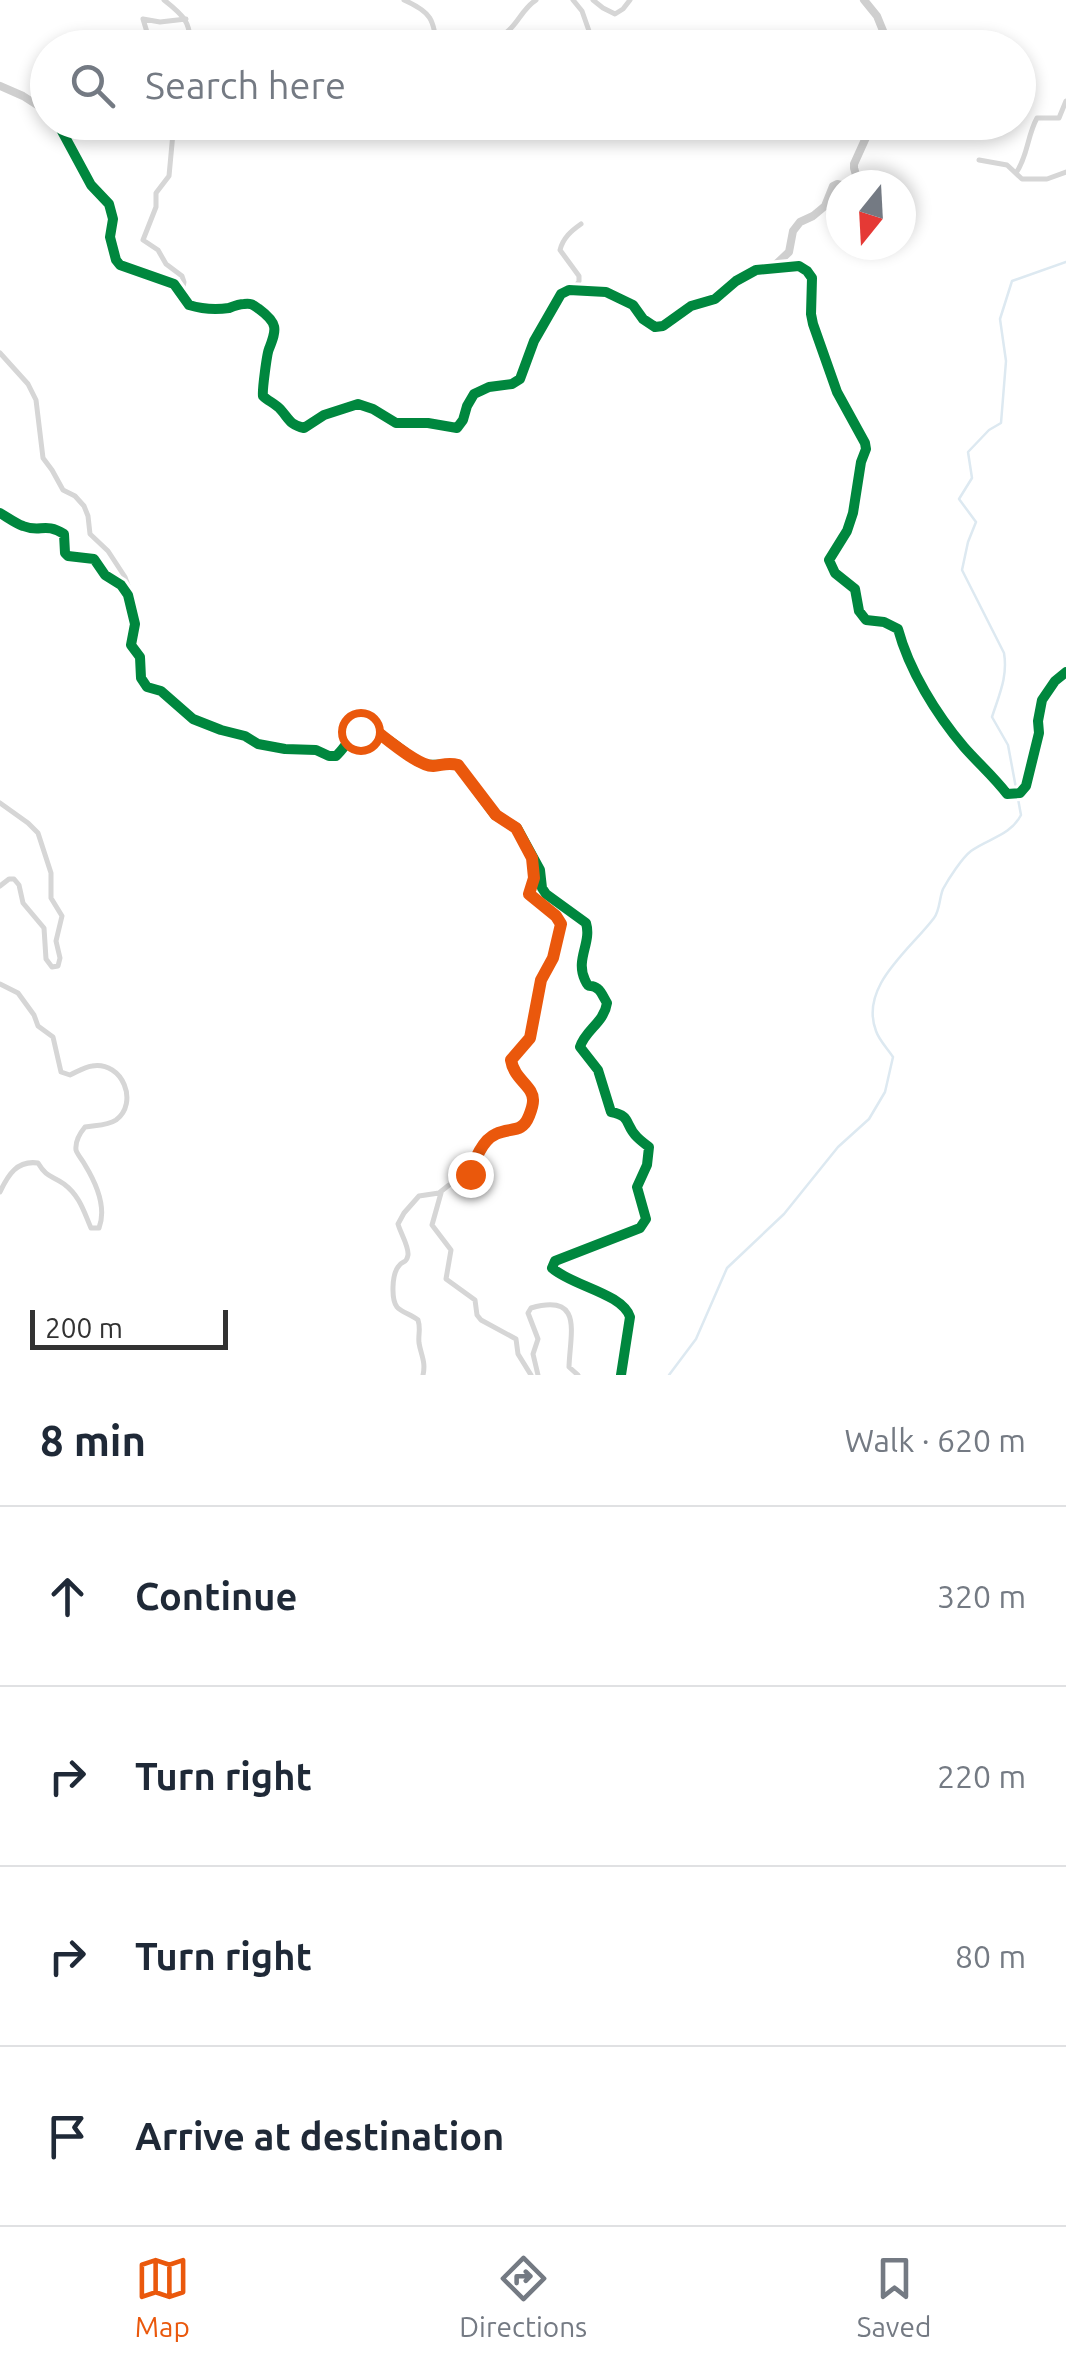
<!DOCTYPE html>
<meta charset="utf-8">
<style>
:root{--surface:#fff;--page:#f6f6f7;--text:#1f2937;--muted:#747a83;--line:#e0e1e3;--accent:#ea580c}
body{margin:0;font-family:Ubuntu,sans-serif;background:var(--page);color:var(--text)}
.compass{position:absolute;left:826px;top:170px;width:90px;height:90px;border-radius:50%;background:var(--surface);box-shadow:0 5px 15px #0003;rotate:198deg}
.scale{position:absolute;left:30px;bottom:25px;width:198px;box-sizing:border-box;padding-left:10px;border:5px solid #323232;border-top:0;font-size:28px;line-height:35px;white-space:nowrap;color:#323232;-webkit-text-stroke:8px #fff;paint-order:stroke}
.stop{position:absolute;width:30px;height:30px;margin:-22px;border:8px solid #ea580c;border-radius:50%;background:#fff}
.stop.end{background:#ea580c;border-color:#fff;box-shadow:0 2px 10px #0008}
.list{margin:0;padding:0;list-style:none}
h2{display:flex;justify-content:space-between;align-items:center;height:130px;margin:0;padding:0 40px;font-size:42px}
h2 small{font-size:32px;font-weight:400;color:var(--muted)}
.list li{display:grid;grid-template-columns:65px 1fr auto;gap:30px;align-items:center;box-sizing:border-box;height:180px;padding:0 40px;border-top:2px solid var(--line)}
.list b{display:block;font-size:38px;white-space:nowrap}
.list em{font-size:32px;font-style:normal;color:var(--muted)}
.icon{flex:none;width:55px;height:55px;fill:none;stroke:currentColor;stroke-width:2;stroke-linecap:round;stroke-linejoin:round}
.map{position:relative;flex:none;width:1066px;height:1375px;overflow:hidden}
.search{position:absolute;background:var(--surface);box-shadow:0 5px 15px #0003;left:30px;right:30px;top:30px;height:110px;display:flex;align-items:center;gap:25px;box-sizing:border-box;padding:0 35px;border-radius:55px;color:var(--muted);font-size:38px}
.sheet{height:850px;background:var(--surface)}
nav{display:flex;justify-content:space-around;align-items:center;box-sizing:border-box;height:140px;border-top:2px solid var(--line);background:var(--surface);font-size:28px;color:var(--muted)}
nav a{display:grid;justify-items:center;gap:5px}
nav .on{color:var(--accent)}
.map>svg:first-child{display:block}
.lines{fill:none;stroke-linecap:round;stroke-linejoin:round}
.stream{stroke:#dde9f1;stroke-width:2.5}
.street{stroke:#d6d6d6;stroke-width:5}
.secondary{stroke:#cfcfcf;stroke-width:8}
.cycleway-casing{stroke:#fff;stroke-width:16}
.cycleway{stroke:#00873e;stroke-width:10}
.route{stroke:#ea580c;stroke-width:12}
</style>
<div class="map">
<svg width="1066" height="1375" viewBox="0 0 1066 1375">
<rect width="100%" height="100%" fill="#fff"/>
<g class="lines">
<!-- stream -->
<path class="stream" d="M669,1375L696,1339L727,1268L784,1214L838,1147L869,1119L885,1092L893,1057C887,1048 879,1040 876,1031C859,986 910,950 934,918C940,910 939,899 943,889C949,878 962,858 971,851C989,838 1010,836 1021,815L1008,745L992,717C999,695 1008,677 1004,653L962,570L968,542L976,522L959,499L972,478L968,452L989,430L1001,423L1006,361L1000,319L1012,281L1066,262"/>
<!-- street -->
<path class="street" d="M164,0C182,14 193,23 189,48
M404,0C431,12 434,19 437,48
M573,0L582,11L595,48
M593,0L603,8L615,14L623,9L630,0
M144,48L150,42L143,19L160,22L186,19
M485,48C492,42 500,38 507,32C519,22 523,8 536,0
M163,122L173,133L169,176L156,193V207L143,240L158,250L166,264L182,276L184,282L182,292
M979,160L1007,165L1022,179H1047L1066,172
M1016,173C1028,156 1027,136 1037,118H1059L1066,101
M574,290L579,281V276L560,250C563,238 571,231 581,224
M0,353L28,384L36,400L43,458L52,470L63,490L75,496L84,506L88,516L90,534L108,551L125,577L131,594L130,599
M0,513C7,517 15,523 23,526C40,533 45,522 64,534L65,553L68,556L94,559L105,575L121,585L128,595L135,624L131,645L140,657L141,678L147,687L161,691L193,719L221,730L245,736L258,744L285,749L316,750L329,756H336C344,749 349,738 358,732C375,723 403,753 419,762C432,769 445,761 458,765L495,815L517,828L540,870L542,888L546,894L586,923C592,943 575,959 585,980C590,991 589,982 598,989C601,991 605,1000 607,1003C604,1023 585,1030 580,1047L598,1070L611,1112C632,1116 624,1124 637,1137C641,1141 645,1144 649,1147L647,1165L637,1187L646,1219L640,1228L555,1261L552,1268C572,1286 622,1293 630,1317L621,1375
M1008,794L1020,793L1026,786L1039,733L1038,721L1042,700L1055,681L1066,672
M0,803L28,823L38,833L51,873V898L62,916L56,941L60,958L58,966L52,967L46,959L44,928L23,903L19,885L14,879H9L0,886
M0,984L18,993L34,1015L38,1026L53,1037L61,1072L70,1075C77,1072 84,1067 92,1066C123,1061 139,1103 116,1120C107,1126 95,1125 85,1127C80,1133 75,1141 76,1150C77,1154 83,1161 85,1165C96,1183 107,1207 99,1228H91C84,1212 80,1196 64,1184C51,1175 47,1178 38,1163C17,1160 8,1175 0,1192
M441,1193L432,1225L451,1250L446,1279L475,1300L477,1315L481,1320L516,1339L518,1354L531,1375
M423,1375C426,1362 421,1355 419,1343C418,1334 421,1329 418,1320C412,1315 401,1312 397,1307C391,1299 392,1275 398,1267C403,1259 406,1265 408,1255C409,1246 400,1232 398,1224L404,1213L419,1196L439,1193L449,1185L467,1178C475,1164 478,1147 491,1137C505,1126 523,1135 529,1115C530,1113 533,1102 533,1100C533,1085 513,1079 511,1060L530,1038L541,980L553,958L561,924L556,916L529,894L534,878L532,860
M538,1375L533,1354L538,1339L528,1313L531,1308C584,1293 570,1333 569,1367L578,1375"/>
<!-- secondary -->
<path class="secondary" d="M864,0L877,16L890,48
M0,86L23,96L48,112
M57,122L91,185L109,204L113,219L110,237L116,260L120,265L174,284L189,305C202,309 215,310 229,308C234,306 239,304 244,304C252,303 253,305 259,309C278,323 277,329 269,349C267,353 262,391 263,396C268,401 276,404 281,410C289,419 290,425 304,428L324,415L358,404L373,409L396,423H428L457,428L463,420L467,406L474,394L489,387L512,384L520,379L534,341L561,294L569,290L606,292L633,305L649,324L655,327L663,326L691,306L715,299L736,281L756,270L792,266L807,271C817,285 810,307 813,324L837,392L852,417L866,449C857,474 858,501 848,526C844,537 829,549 829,561C829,574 848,581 855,589C857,597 856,607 860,614C866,623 887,623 898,629C909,670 936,714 964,747C978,763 994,777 1007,794
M859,185L854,168V164L873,122
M773,267L789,252L793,231L800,222L813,216L825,206L833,186L837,184L841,185"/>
<!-- cycleway casing -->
<g class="cycleway-casing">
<path id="cycleway" d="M57,122L91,185L109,204L113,219L110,237L116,260L120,265L174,284L189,305C202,309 215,310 229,308C234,306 239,304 244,304C252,303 253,305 259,309C278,323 277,329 269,349C267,353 262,391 263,396C268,401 276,404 281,410C289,419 290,425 304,428L324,415L358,404L373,409L396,423H428L457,428L463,420L467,406L474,394L489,387L512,384L520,379L534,341L561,294L569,290L606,292L633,305L643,319L655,327L663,326L691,306L715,299L736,281L756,270L799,266L807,271L812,278L811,314L813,324L837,392L865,443L866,449L861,462L853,513L847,531L829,560L835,573L855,589L859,611L866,620L884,622L898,629C909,670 936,714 964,747C978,763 994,777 1007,794L1020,793L1026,786L1039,733L1038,721L1042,700L1055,681L1066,672
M0,513C7,517 15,523 23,526C40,533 45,522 64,534L65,553L68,556L94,559L105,575L121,585L128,595L135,624L131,645L140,657L141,678L147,687L161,691L193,719L221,730L245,736L258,744L285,749L316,750L329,756H336C344,749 349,738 358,732C375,723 403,753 419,762C432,769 445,761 458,765L495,815L517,828L540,870L542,888L546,894L586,923C592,943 575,959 585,980C590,991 589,982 598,989C601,991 605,1000 607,1003C604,1023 585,1030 580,1047L598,1070L611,1112C632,1116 624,1124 637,1137C641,1141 645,1144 649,1147L647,1165L637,1187L646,1219L640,1228L555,1261L552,1268C572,1286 622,1293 630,1317L621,1375"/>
</g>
<!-- cycleway -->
<use href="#cycleway" class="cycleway"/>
</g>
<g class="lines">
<!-- route -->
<path class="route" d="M360,731H376C388,740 418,766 433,766C443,765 448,762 458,765L496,815L516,828L532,858L534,878L529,894L556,916L561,924L553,958L541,980L530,1038L511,1060C514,1080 534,1086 533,1101C533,1106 531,1111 529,1116C522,1134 510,1127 496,1134C482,1140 475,1160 470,1174"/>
</g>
</svg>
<svg class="compass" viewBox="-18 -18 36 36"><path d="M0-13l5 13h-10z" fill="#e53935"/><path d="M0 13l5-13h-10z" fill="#747a83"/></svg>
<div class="scale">200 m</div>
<div class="stop" style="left:360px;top:731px"></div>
<div class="stop end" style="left:470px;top:1174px"></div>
<div class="search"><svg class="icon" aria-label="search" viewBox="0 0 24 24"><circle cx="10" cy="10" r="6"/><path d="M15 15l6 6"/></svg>Search here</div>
</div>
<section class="sheet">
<h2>8 min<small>Walk · 620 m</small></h2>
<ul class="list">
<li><svg class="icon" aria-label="ahead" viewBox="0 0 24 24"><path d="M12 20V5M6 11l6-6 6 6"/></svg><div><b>Continue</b></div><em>320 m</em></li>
<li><svg class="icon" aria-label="right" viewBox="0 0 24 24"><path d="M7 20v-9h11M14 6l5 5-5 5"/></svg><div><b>Turn right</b></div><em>220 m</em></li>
<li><svg class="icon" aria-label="right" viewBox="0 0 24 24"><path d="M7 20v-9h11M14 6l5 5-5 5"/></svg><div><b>Turn right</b></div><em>80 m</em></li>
<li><svg class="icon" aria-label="arrive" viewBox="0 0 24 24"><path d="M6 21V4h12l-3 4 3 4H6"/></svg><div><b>Arrive at destination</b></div></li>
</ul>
</section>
<nav>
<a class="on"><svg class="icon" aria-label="map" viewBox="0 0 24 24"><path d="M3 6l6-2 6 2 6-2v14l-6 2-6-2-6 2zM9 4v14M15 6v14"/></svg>Map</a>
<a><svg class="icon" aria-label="directions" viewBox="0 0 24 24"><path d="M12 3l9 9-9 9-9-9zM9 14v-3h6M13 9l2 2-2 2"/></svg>Directions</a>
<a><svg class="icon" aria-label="saved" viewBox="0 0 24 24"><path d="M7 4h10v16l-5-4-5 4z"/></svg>Saved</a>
</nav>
